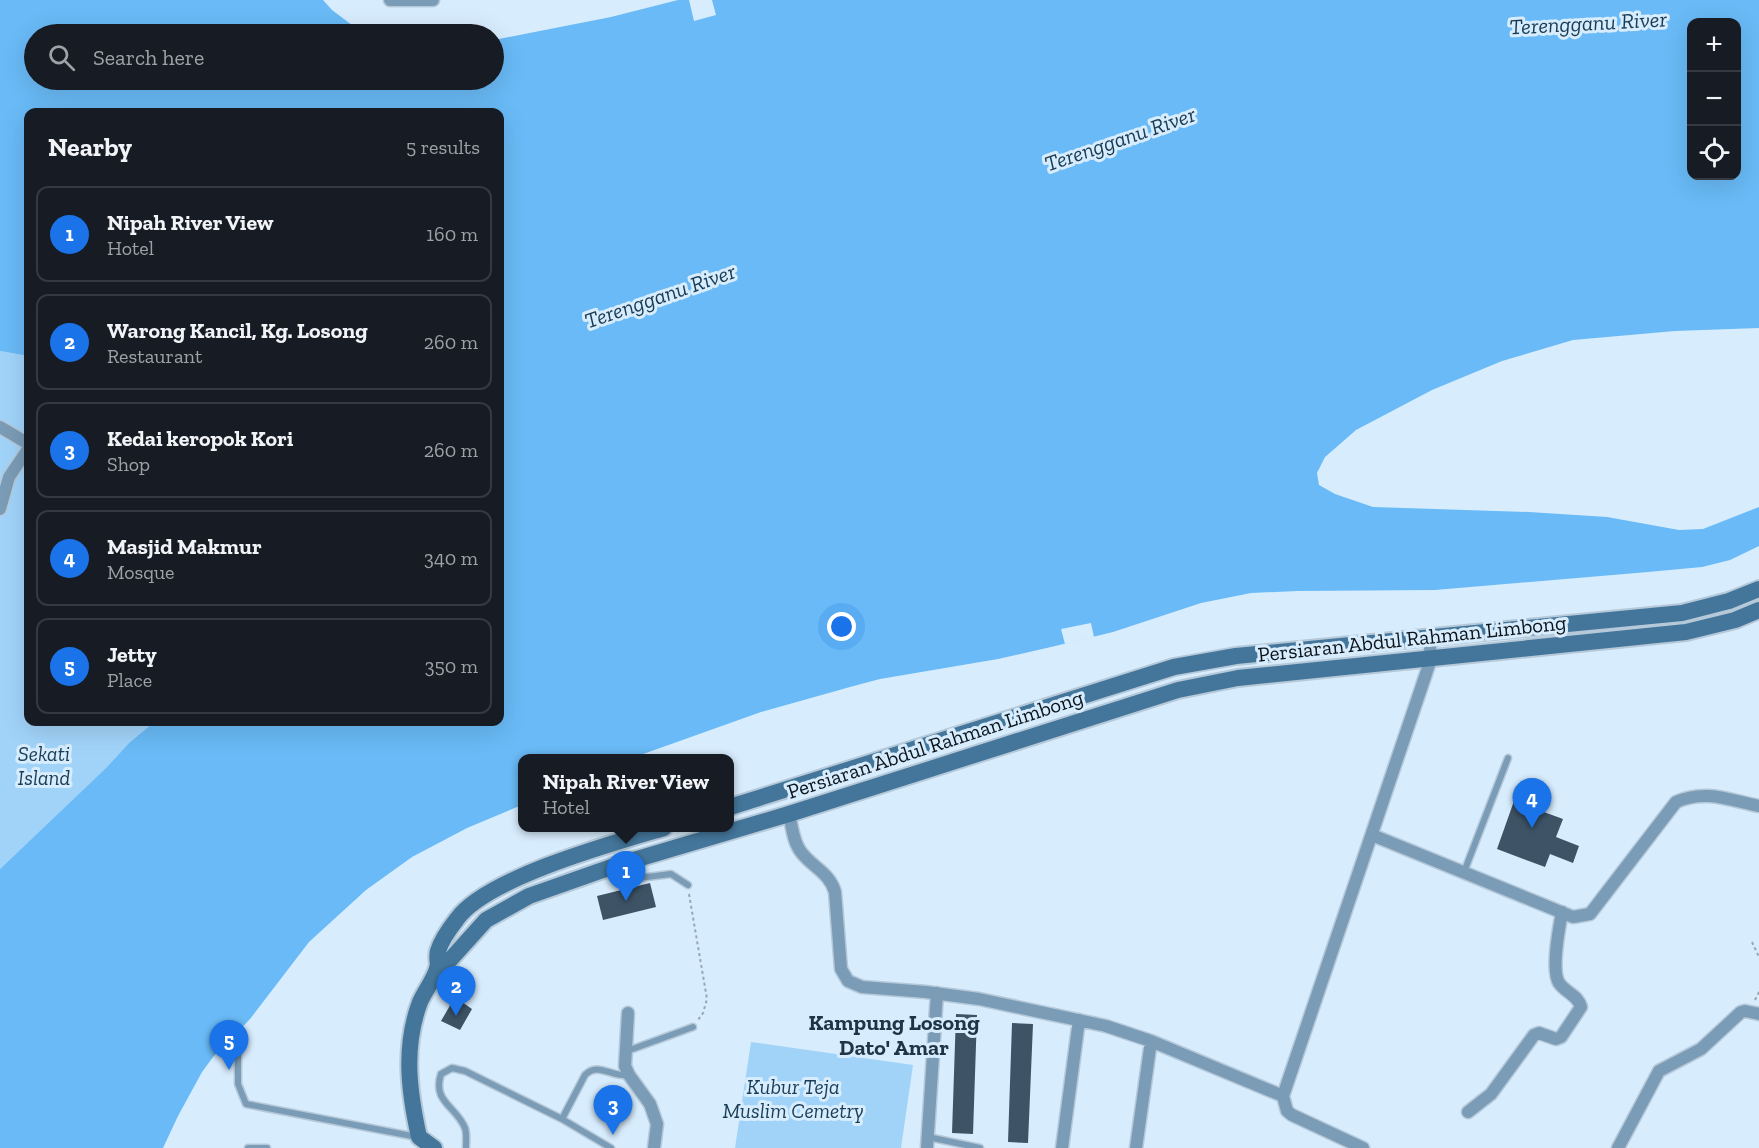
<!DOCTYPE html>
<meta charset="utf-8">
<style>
:root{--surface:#171b24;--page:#20242c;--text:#f1f3f6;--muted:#9ea1a6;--line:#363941;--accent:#1a73e8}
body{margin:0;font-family:"Zilla Slab",serif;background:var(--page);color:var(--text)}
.controls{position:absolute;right:18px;top:18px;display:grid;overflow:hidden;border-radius:12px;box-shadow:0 6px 24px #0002}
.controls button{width:54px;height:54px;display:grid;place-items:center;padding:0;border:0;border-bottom:2px solid var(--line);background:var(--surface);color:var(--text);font:30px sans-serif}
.you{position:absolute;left:842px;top:627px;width:21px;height:21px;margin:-15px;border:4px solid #fff;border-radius:50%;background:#1a73e8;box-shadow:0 0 0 9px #1a73e833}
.badge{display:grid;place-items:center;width:39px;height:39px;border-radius:50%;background:var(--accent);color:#fff;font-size:20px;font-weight:700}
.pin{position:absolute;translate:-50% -50px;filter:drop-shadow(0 2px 3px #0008)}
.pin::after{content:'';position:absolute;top:32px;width:21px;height:18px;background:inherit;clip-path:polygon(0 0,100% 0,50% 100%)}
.popup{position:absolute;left:518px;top:754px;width:216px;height:78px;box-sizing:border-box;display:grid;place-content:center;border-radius:12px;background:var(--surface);filter:drop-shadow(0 2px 4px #0005);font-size:20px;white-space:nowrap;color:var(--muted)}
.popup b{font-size:22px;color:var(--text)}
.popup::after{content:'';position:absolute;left:50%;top:100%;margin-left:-12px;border:12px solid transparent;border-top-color:var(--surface)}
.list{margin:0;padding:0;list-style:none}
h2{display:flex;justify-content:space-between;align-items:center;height:78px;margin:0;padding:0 24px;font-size:26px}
h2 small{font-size:20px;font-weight:400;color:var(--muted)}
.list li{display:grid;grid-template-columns:39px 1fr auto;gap:18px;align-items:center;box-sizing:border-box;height:96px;margin:0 12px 12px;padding:0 12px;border:2px solid var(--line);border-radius:12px}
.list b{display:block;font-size:22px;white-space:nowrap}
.list p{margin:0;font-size:20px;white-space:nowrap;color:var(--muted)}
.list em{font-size:20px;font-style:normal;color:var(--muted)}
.icon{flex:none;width:33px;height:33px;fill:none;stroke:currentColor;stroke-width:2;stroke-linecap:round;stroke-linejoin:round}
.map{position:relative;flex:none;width:1759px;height:1148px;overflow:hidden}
.search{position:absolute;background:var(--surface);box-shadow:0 6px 24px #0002;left:24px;top:24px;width:480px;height:66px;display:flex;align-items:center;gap:15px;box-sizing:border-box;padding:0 21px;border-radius:33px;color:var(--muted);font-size:22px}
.panel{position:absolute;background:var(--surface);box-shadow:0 6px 24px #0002;left:24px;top:108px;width:480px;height:618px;border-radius:12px}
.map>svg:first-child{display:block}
.green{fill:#a1d3f9}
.water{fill:#69baf6;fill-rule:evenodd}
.pier{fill:#d7ecfd}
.building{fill:#3e5466}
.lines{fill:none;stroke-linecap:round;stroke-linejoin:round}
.lane-casing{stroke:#b6c9d9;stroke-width:9}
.street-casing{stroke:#b6c9d9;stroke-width:15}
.secondary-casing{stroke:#b6c9d9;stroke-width:20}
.path{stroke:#96a7b5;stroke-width:2;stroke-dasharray:3 3;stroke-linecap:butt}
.lane{stroke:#7b9cb6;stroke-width:6}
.street{stroke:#7b9cb6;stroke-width:12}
.secondary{stroke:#44769b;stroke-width:16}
.labels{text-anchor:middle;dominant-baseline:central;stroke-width:6;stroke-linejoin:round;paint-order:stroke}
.street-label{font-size:21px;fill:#0b141b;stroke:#d7ecfd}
.park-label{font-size:21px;font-style:italic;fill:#1a3d56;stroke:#d7ecfd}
.water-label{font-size:22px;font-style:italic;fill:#193c54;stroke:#d7ecfd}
.neighbourhood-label{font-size:22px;font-weight:bold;fill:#1f3545;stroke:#d7ecfd}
</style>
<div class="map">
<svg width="1759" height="1148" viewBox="0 0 1759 1148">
<rect width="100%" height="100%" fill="#d7ecfd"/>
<!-- green -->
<path class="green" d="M0,351L28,356V722H154L129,743L107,767L0,869Z
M751,1042L913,1065L901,1148H735Z"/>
<!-- water -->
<path class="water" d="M0,0H323L332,10L364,34H34V80H494V40L611,17L678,0H1759V328L1675,331L1573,340L1502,361L1432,390L1356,430L1325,457L1317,473L1319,485L1335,494L1373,507L1529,512L1607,517L1679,530L1703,529L1759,507V546L1730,560L1702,567L1648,572L1435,590L1297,591L1251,593L1201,603L1113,632L1051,647L998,659L880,679L850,687L761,712L632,758H522V805L467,828L412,857L366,890L309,942L250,1019L213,1057L202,1072L178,1116L163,1148H0V869L107,767L129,743L154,722H500V112H28V356L0,351ZM1692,22H1736V176H1692Z"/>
<!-- pier -->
<path class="pier" d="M689,0H712L716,15L694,21Z
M1091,623L1094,637L1065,644L1061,629Z"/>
<!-- building -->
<path class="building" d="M1514,801L1563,819L1556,837L1579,846L1573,863L1550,854L1545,867L1497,849Z
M650,883L656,907L603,920L597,896Z
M455,997L472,1009L460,1030L441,1021Z
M956,1014L977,1015L973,1134L952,1133Z
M1012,1023L1033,1024L1028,1143L1008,1142Z"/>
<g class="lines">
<!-- lane casing -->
<g class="lane-casing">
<path id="lane" d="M618,867L622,878L631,879L671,874L688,885
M1464,872L1508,758
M238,1043V1084L246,1104L417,1137
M627,1051L693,1027
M562,1119L585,1075C598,1061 612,1078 629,1075
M928,1137L980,1148
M248,1148H267
M466,1148C466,1142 467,1134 465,1128C456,1106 432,1102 441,1074L452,1068L465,1071L562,1119L611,1148"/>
</g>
<!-- street casing -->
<g class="street-casing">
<path id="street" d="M390,0H433
M0,427L27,443L28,449L9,477L0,509
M789,814C792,826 793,842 801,852C812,867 830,873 835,892L841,969L848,981L862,987L926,992L979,999L1106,1026L1151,1041L1283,1096
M1372,835L1573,917L1590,914L1676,802C1705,789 1729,800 1759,806
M628,1013L625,1066L629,1075L650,1104L657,1124L654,1148
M1468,1112L1491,1094L1534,1035L1539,1033L1556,1039L1561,1037L1581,1007C1578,995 1566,993 1559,983C1551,970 1559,928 1562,912
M927,1148L937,993
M1062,1148L1079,1020
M1136,1148L1151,1041
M1363,1148L1292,1115L1287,1111L1283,1096L1431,659L1429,637
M1618,1148L1659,1071L1701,1049L1741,1012L1745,1011L1759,1014"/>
</g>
<!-- secondary casing -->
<g class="secondary-casing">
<path id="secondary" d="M730,807L1174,667L1236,656L1682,613L1729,601L1759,589
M437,968L450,960L486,920L529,896L617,865L789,814L1178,690L1238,678L1686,632L1735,620L1759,610
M434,1148L419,1137C409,1092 403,1047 420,1002C425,991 433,981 437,969C439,964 436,957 438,951C441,941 450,928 457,919C486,878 613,843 664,828"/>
</g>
<!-- path -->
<path class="path" d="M689,894L707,999L703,1013L698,1020
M1752,942L1759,957
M1755,1000L1759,992"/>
<!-- lane -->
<use href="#lane" class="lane"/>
<!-- street -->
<use href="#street" class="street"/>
<!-- secondary -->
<use href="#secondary" class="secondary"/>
</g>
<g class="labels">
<!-- street labels -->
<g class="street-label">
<text transform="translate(1412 638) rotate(-6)">Persiaran Abdul Rahman Limbong</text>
<text transform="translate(935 744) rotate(-18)">Persiaran Abdul Rahman Limbong</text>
</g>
<!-- park labels -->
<g class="park-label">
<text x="44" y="753">Sekati<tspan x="44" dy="24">Island</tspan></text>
<text x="793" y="1086">Kubur Teja<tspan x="793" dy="24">Muslim Cemetry</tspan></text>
</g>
<!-- water labels -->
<g class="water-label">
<text transform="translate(1588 23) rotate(-3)">Terengganu River</text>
<text transform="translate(1120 139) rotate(-19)">Terengganu River</text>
<text transform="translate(660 296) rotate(-19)">Terengganu River</text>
</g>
<!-- neighbourhood labels -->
<g class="neighbourhood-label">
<text x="894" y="1022">Kampung Losong<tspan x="894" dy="25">Dato' Amar</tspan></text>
</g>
</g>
</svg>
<div class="controls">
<button>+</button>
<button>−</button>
<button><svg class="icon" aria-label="locate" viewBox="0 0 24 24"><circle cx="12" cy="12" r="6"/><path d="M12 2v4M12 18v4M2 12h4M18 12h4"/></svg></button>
</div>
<div class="you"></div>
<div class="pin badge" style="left:626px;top:901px">1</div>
<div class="popup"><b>Nipah River View</b>Hotel</div>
<div class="pin badge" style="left:456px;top:1016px">2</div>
<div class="pin badge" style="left:613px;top:1135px">3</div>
<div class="pin badge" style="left:1532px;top:828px">4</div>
<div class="pin badge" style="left:229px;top:1070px">5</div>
<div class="search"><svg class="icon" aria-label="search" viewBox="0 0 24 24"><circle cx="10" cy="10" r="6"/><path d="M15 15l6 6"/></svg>Search here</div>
<section class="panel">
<h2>Nearby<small>5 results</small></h2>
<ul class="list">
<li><span class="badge">1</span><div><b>Nipah River View</b><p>Hotel</p></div><em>160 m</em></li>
<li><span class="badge">2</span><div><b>Warong Kancil, Kg. Losong</b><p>Restaurant</p></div><em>260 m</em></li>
<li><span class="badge">3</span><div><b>Kedai keropok Kori</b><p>Shop</p></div><em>260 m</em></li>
<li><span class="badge">4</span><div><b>Masjid Makmur</b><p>Mosque</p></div><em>340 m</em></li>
<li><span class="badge">5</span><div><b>Jetty</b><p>Place</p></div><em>350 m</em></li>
</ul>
</section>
</div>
